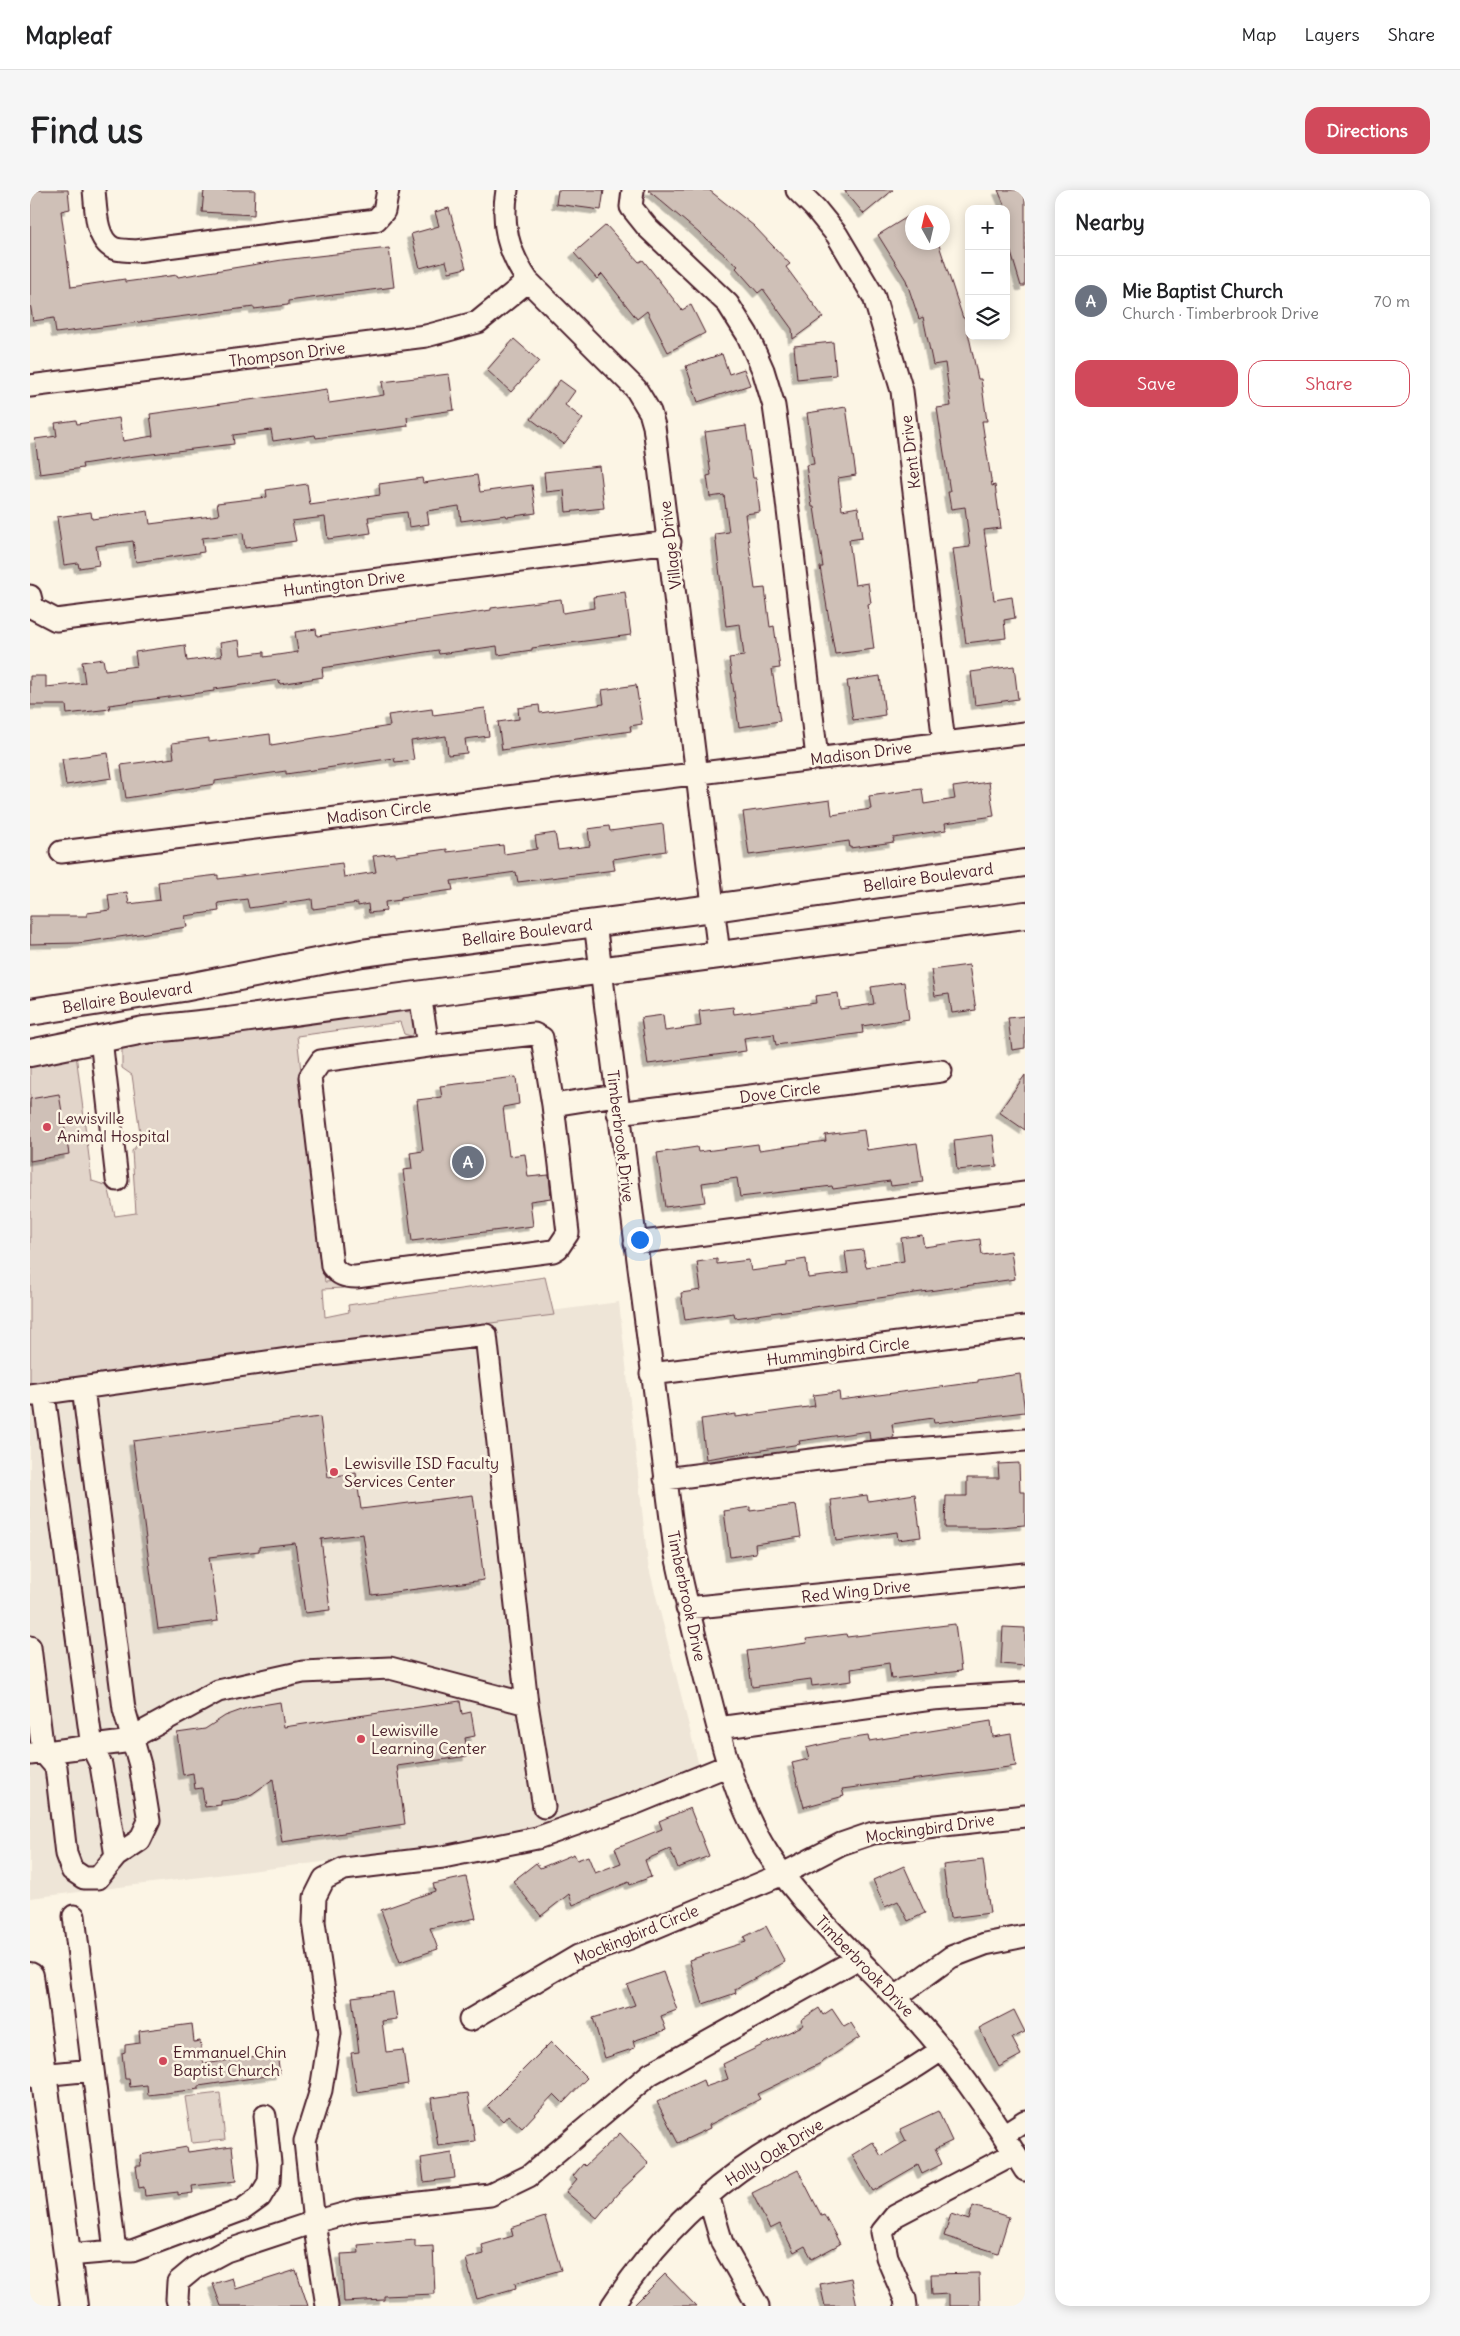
<!DOCTYPE html>
<meta charset="utf-8">
<style>
:root{--surface:#fff;--page:#f6f6f6;--text:#202124;--muted:#757577;--line:#e0e0e0;--accent:#d1495b}
body{margin:0;font-family:Delius,sans-serif;background:var(--page);color:var(--text)}
.controls{position:absolute;right:15px;top:15px;display:grid;overflow:hidden;border-radius:10px;box-shadow:0 2px 12px #0003}
.controls button{width:45px;height:45px;display:grid;place-items:center;padding:0;border:0;border-bottom:1px solid var(--line);background:var(--surface);color:var(--text);font:25px sans-serif}
.compass{position:absolute;left:875px;top:15px;width:45px;height:45px;border-radius:50%;background:var(--surface);box-shadow:0 2px 12px #0003;rotate:352deg}
.you{position:absolute;left:609px;top:1049px;width:18px;height:18px;margin:-12px;border:4px solid #fff;border-radius:50%;background:#1a73e8;box-shadow:0 0 0 8px #1a73e833}
.badge{display:grid;place-items:center;width:32px;height:32px;border-radius:50%;background:var(--accent);color:#fff;font-size:16px;font-weight:700}
.pin{position:absolute;translate:-50% -50%;border:2px solid #fff;box-shadow:0 1px 5px #0006}
.list{margin:0;padding:0;list-style:none}
h2{display:flex;justify-content:space-between;align-items:center;height:65px;margin:0;padding:0 20px;font-size:21px}
h2 small{font-size:16px;font-weight:400;color:var(--muted)}
.list li{display:grid;grid-template-columns:32px 1fr auto;gap:15px;align-items:center;box-sizing:border-box;height:90px;padding:0 20px;border-top:1px solid var(--line)}
.list b{display:block;font-size:19px;white-space:nowrap}
.list p{margin:0;font-size:16px;white-space:nowrap;color:var(--muted)}
.list em{font-size:16px;font-style:normal;color:var(--muted)}
.actions{display:flex;gap:10px;padding:15px 20px}
.actions a{flex:1;padding:11px 0;border:1px solid var(--accent);border-radius:15px;text-align:center;font-size:18px;color:var(--accent)}
.actions .main{background:var(--accent);color:#fff}
.icon{flex:none;width:28px;height:28px;fill:none;stroke:currentColor;stroke-width:2;stroke-linecap:round;stroke-linejoin:round}
.map{position:relative;flex:none;width:995px;height:2116px;overflow:hidden;border-radius:15px}
header{display:flex;align-items:center;gap:30px;box-sizing:border-box;height:70px;padding:0 25px;background:var(--surface);border-bottom:1px solid var(--line)}
header strong{font-size:24px}
nav{display:flex;gap:28px;margin-inline-start:auto;font-size:18px}
.intro{display:flex;align-items:center;justify-content:space-between;box-sizing:border-box;height:120px;padding:0 30px}
h1{margin:0;font-size:35px}
.button{padding:12px 22px;border-radius:15px;background:var(--accent);color:#fff;font-size:18px;font-weight:700}
main{display:flex;gap:30px;padding:0 30px}
aside{flex:1;background:var(--surface);border-radius:15px;box-shadow:0 2px 12px #0003}
.map>svg:first-child{display:block}
.built{fill:#eee5d7}
.green{fill:#e2d5ca;stroke:#967a7a}
.building{fill:#cfc0b7;stroke:#4a1f2b;filter:url(#shadow)}
.lines{fill:none;stroke-linecap:round;stroke-linejoin:round}
.minor-casing{stroke:#4a1f2b;stroke-width:25}
.major-casing{stroke:#4a1f2b;stroke-width:30}
.minor{stroke:#fcf5e5;stroke-width:21}
.major{stroke:#fcf5e5;stroke-width:26}
.poi-dot{fill:#d1495b;stroke:#fcf5e5;stroke-width:2}
.labels{text-anchor:middle;dominant-baseline:central;stroke-width:5;stroke-linejoin:round;paint-order:stroke}
.street-label{font-size:16px;fill:#4a1f2b;stroke:#fcf5e5}
.poi-label{font-size:16px;fill:#4a1f2b;stroke:#fcf5e5;text-anchor:start}
</style>
<header>
<strong>Mapleaf</strong>
<nav><a>Map</a><a>Layers</a><a>Share</a></nav>
</header>
<div class="intro"><h1>Find us</h1><a class="button">Directions</a></div>
<main>
<div class="map">
<svg width="995" height="2116" viewBox="0 0 995 2116">
<defs>
<filter id="shadow"><feDropShadow dx="-4.5" dy="4.5" stdDeviation="0" flood-color="#0004"/></filter>
</defs>
<rect width="100%" height="100%" fill="#fcf5e5"/>
<filter id="ink" filterUnits="userSpaceOnUse"><feTurbulence type="fractalNoise" baseFrequency=".02" numOctaves="2"/><feDisplacementMap in="SourceGraphic" scale="10" xChannelSelector="R" yChannelSelector="G"/><feConvolveMatrix kernelMatrix="1 2 1 2 8 2 1 2 1" color-interpolation-filters="sRGB"/></filter>
<g filter="url(#ink)">
<!-- built -->
<path class="built" d="M589,1112L618,1374L669,1576L550,1624L476,1645L390,1660L0,1708V1190Z"/>
<!-- green -->
<path class="green" d="M364,821L382,822L387,838L381,846L374,844L370,832L267,846L295,1092L312,1091L314,1098L293,1099L295,1127L319,1122L318,1115L515,1087L524,1125L280,1156L0,1200V874L46,864L62,991L78,996L85,1026L106,1023L102,961L111,950L102,885L92,878V857L121,851Z
M190,1903L195,1950L162,1953L155,1907Z"/>
<!-- building -->
<path class="building" d="M0,0H38L40,19L31,21L41,97L95,89V92L147,85L148,87L252,70L359,58L364,97L258,111V115L224,119V117L26,143L24,128L3,131L0,113Z
M174,0H225L224,25L172,22Z
M528,0H574L571,20L526,14Z
M618,0H679L724,36L760,74L756,77L793,127L763,149L762,139L733,99L728,103L706,78L708,76Z
M814,0H863L834,24Z
M968,0H995V96H991L976,46V19Z
M419,18L436,78L419,82L416,71L390,78L381,44L409,36L405,22Z
M882,24V52H908L933,128H935L948,189H951L957,231H952L962,296L965,295L971,338L954,340L964,410L982,407L985,428L974,430L976,448L936,453L923,359L940,357L935,317L921,319L918,302H920L907,218L921,216L915,173L903,175L893,127L889,129L876,90L848,45Z
M576,35L609,72L613,70L652,120L661,115L675,143L638,162L617,121L607,129L572,84L567,89L544,63Z
M484,149L509,171L481,202L457,180Z
M803,152L806,185L767,189L764,156Z
M692,164L699,184L714,179L720,195L668,212L656,176Z
M419,184L424,220L377,227L378,236L286,248L285,245L243,251L241,240L203,245L204,254L105,266L52,274L53,278L10,284L5,249L27,246L25,233L46,230L47,234L89,228L93,251L123,246L120,224L297,199L299,213L354,205L352,192Z
M530,190L545,201L535,215L553,229L534,254L501,229Z
M816,217L826,285L808,288L812,320L828,317L832,348L819,350L825,395L838,393L841,413L838,414L844,459L805,464L790,377H793L784,317H782L776,275L784,274L777,223Z
M716,236L723,288H726L730,322L715,324L725,399L735,398L740,437L744,436L750,478L742,479L750,531L709,537L699,468L714,466L710,434L696,436L685,344L699,342L694,305L680,307L677,286L681,285L675,242Z
M569,276L574,318L536,322L534,300L516,302L514,282Z
M447,285L450,302L502,295L506,323L477,327L476,325L431,331L429,316L397,321L399,334L379,337L377,322L338,327L341,343L298,349L295,327L262,331L266,351L215,358L213,343L172,348L174,362L106,372L103,351L66,356L69,375L49,378L48,373L34,375L27,327L61,322L62,329L118,321L120,334L189,325L187,313L237,307L236,300L277,294L280,315L350,305L349,294L392,288L393,293Z
M595,402L601,445L502,458V460L468,465L467,456L409,464L408,460L292,478L293,487L250,494L249,490L184,499V501L79,515L80,519L37,524L36,515H0V486H16V497L55,493L52,472L73,469L75,480L107,476L105,462L155,455L157,471L192,466L190,453L209,450L211,465L234,462V467L268,462L265,442L286,439L287,446L461,420V418L531,409L533,423L564,418L563,407Z
M984,476L988,509L945,515L941,482Z
M850,486L855,525L823,530L817,491Z
M606,495L612,534L600,536L601,541L472,560L468,532L489,529L488,518L509,515L510,523L574,514L572,500Z
M455,518L459,546L435,549L437,563L418,565L416,546L381,551L384,570L365,572L364,568L256,584V581L185,591V594L96,608L91,575L144,568L142,553L179,548V552L240,544L241,555L360,536L358,525L402,519L403,525Z
M78,563L82,588L36,595L32,569Z
M959,592L964,626L915,633L916,640L863,648L864,652L820,658L819,651L719,665L713,622L800,610L802,625L841,619L839,606L892,599L894,614L925,609L923,597Z
M633,634L636,661L583,669L585,680L488,692L486,682L421,691L423,700L371,707V710L355,712L356,721L339,723L338,714L328,716V713L283,719L282,709L219,718L217,709L188,713L189,721L155,726L157,737L48,753L0,754V726H57V723L80,720L78,705L97,702L99,714L130,710L128,692L188,685V689L312,673L314,687L346,682L343,666L365,663V666L417,659V662L473,655L474,664L507,659L505,646L525,643L528,660L560,656L558,639L579,636L580,641Z
M939,775L946,820L922,823L919,804L905,806L901,780Z
M874,792L879,829L832,836L833,843L746,855L744,844L714,848L716,861L618,874L611,828L633,825L635,841L671,836L669,821L703,817L704,824L786,813L785,806L808,803L810,819L844,814L841,797Z
M995,826V858L982,860L978,828Z
M995,885V940L969,922Z
M486,887L489,914L473,917L479,966L495,964L498,987L519,985L521,1008L500,1011L503,1036L382,1051L373,980L382,979L380,963L393,961L387,910L412,907L410,896Z
M29,904L39,964L0,971V909Z
M834,940L837,960L887,953L893,992L861,996L860,991L803,999L802,996L710,1007L707,988L672,993L675,1012L635,1017L627,963L667,957L668,962L728,954L729,960L796,951L795,945Z
M963,945L967,976L927,980L924,950Z
M892,1045L894,1057L950,1049L952,1065L981,1061L985,1089L705,1128L704,1123L655,1130L651,1103L671,1100L667,1072L687,1069V1074L719,1070L721,1081L757,1076V1072L776,1069L778,1088L818,1083L815,1062L833,1060L836,1077L874,1071L871,1048Z
M990,1184L995,1222L904,1233L903,1228L862,1234L864,1247L840,1250L839,1241L769,1251L770,1254L676,1269L671,1229L706,1224V1227L785,1216L783,1205L809,1202L810,1210L948,1192V1190Z
M290,1227L298,1287L326,1283L331,1319L443,1305L454,1390L342,1405L333,1344L291,1349L300,1420L275,1423L265,1353L229,1357V1361L179,1367L188,1431L128,1439L103,1251Z
M989,1273L990,1302H995V1335L957,1338H915L916,1306H937V1288H969L968,1274Z
M885,1304L891,1347L868,1350L867,1342L806,1351L801,1310L837,1305L838,1311Z
M766,1315L771,1347L725,1354L726,1363L700,1367L694,1321L720,1317V1321Z
M925,1434L931,1481L861,1489L859,1473L821,1479L822,1491L782,1496L781,1489L722,1497L717,1461L777,1453L776,1449L816,1444L817,1447Z
M973,1437L995,1438V1476L971,1474Z
M430,1511L432,1524L441,1522L445,1546L435,1548L438,1566L367,1576L375,1634L252,1652L243,1589L222,1604L207,1609L191,1611V1615L175,1617L172,1598L165,1599L163,1583L153,1585L147,1543L175,1539L195,1526L220,1517L250,1512L254,1537Z
M961,1531L963,1547L981,1544L986,1576L812,1599L814,1606L774,1617L762,1573L779,1569L776,1558L810,1550L838,1546L839,1551Z
M660,1618L679,1666L648,1678L640,1659L615,1670L621,1687L600,1695L599,1692L543,1715L539,1704L511,1726L483,1691L506,1673L510,1678L544,1664L547,1670L558,1666L565,1683L591,1673L585,1658L632,1639L629,1631Z
M953,1670L960,1723L920,1728L913,1675Z
M874,1676L895,1723L878,1731L868,1711L855,1717L843,1690Z
M436,1687L446,1728L400,1738L408,1759L370,1772L351,1720L405,1701L403,1694Z
M736,1736L755,1772L705,1799L706,1803L673,1814L659,1770L716,1752L714,1747Z
M633,1782L647,1820L631,1826L636,1840L603,1851L605,1858L575,1868L563,1828L605,1815L597,1795Z
M363,1802L367,1829L352,1831L356,1862L373,1860L378,1894L327,1902L321,1863L329,1862L322,1807Z
M789,1818L793,1825L802,1819L814,1837L821,1833L830,1847L791,1873L727,1904L730,1909L679,1935L680,1938L648,1953L627,1912L673,1890L675,1897L698,1889L693,1874L774,1835L771,1830Z
M984,1820L995,1842L982,1848L991,1865L969,1877L949,1838Z
M162,1834L164,1852L170,1851L174,1874L247,1863L250,1884L169,1896V1899L118,1905L117,1895L100,1897L99,1889H95L92,1863L95,1862V1855L110,1853L109,1841Z
M521,1852L557,1888L533,1913L524,1904L492,1938L478,1925L473,1931L457,1916Z
M438,1903L445,1951L408,1956L401,1908Z
M908,1921L922,1951L905,1959L912,1974L892,1984L888,1975L843,2001L822,1965L843,1952L851,1966L876,1951L870,1939Z
M590,1943L619,1974L588,2003L567,2028L536,2002L547,1989L543,1986L553,1974L555,1976Z
M202,1956L206,1991L162,1996L163,2003L148,2005V2002L115,2006L114,1997L109,1998L106,1976H111L110,1965L157,1957L158,1962Z
M422,1963L425,1988L394,1992L391,1968Z
M768,1980L791,2025L794,2024L810,2054L782,2069L775,2056L764,2062L750,2034L740,2039L722,2003Z
M943,2016L979,2027L968,2063L914,2046L921,2024L939,2030Z
M515,2027L531,2080L485,2093L486,2098L447,2109L436,2069L454,2064L452,2055L483,2046L481,2038Z
M385,2050V2057L403,2056L405,2104L354,2106V2110L314,2112L311,2064L329,2063L328,2055Z
M266,2080L278,2116H191L183,2094L202,2088L206,2099Z
M949,2083L950,2116H919V2104L902,2105L901,2084Z
M635,2084L666,2116H603Z
M821,2088L827,2116H795L790,2094Z"/>
<g class="lines">
<!-- minor casing -->
<g class="minor-casing">
<path id="minor" d="M64,0C66,17 65,49 83,58C89,61 100,60 106,61L346,30L354,21L358,0
M477,0C471,35 478,62 498,91L606,199L620,222L624,236L689,764
M603,0L601,17L617,37L698,114L717,144L733,180L744,216L754,286L787,568
M767,0L785,18L807,45L844,107L872,201L914,553
M0,196L396,146L448,132L498,91
M0,406L3,418L26,430L640,352
M31,662L995,543
M565,733L645,1360C655,1408 667,1455 679,1503C693,1558 707,1617 739,1665C779,1725 834,1772 882,1825C923,1869 964,1929 995,1980
M390,804L398,856L504,844L512,848L523,915L586,905
M71,849L87,990
M398,856L291,871L280,887L302,1076C309,1085 315,1087 326,1087L523,1061L528,1058L538,1043L523,915
M588,923L911,881
M605,1053L995,1003
M621,1184L995,1137
M14,1204L62,1557L71,1575L86,1666
M0,1205L266,1168L456,1145L497,1514L360,1478L273,1482L188,1501L94,1552L0,1564
M635,1289L835,1263L995,1250
M657,1418L995,1384
M0,1457L13,1562L26,1577L36,1664L42,1680L54,1688H68L86,1666L110,1650L119,1631L110,1575L94,1519L53,1198
M497,1514L514,1617
M688,1538L902,1509L995,1503
M44,1726L63,1880
M866,1807L921,1767L955,1754L995,1746
M440,1830L548,1766L600,1748L753,1684L811,1654L843,1643L995,1626
M0,1886L63,1880L85,2061L38,2065
M973,1945L995,1931
M678,2005L692,2053L728,2116
M85,2061H102L212,2020L230,2007L239,1992L240,1973L235,1926
M149,2116L147,2109L148,2092L166,2077L196,2061L284,2032L328,2020L460,2005L499,1986L620,1884L829,1768
M297,2116L284,2032L275,1951L291,1900L300,1843L284,1732L285,1707L294,1689L314,1679L413,1667L507,1648L606,1613L699,1575
M582,2116C621,2057 668,2007 728,1968C787,1930 853,1901 911,1860
M876,2116L875,2109L857,2067L852,2042L865,2026L985,1963"/>
</g>
<!-- major casing -->
<g class="major-casing">
<path id="major" d="M0,822L153,798L332,763L683,718L995,673
M0,863L114,840L198,831L430,799L995,725
M0,1786L44,2116"/>
</g>
<!-- minor -->
<use href="#minor" class="minor"/>
<!-- major -->
<use href="#major" class="major"/>
</g>
</g>
<!-- markers -->
<g class="poi-dot">
<circle cx="17" cy="937" r="5"/>
<circle cx="304" cy="1282" r="5"/>
<circle cx="331" cy="1549" r="5"/>
<circle cx="133" cy="1871" r="5"/>
</g>
<g class="labels">
<!-- street labels -->
<g class="street-label">
<text transform="translate(257 164) rotate(-7)">Thompson Drive</text>
<text transform="translate(880 262) rotate(-97)">Kent Drive</text>
<text transform="translate(640 355) rotate(-97)">Village Drive</text>
<text transform="translate(314 393) rotate(-7)">Huntington Drive</text>
<text transform="translate(831 563) rotate(-7)">Madison Drive</text>
<text transform="translate(349 622) rotate(-7)">Madison Circle</text>
<text transform="translate(898 687) rotate(-8)">Bellaire Boulevard</text>
<text transform="translate(497 742) rotate(-7)">Bellaire Boulevard</text>
<text transform="translate(97 807) rotate(-9)">Bellaire Boulevard</text>
<text transform="translate(750 902) rotate(-7)">Dove Circle</text>
<text transform="translate(591 946) rotate(83)">Timberbrook Drive</text>
<text transform="translate(808 1161) rotate(-7)">Hummingbird Circle</text>
<text transform="translate(826 1401) rotate(-6)">Red Wing Drive</text>
<text transform="translate(657 1406) rotate(78)">Timberbrook Drive</text>
<text transform="translate(900 1638) rotate(-8)">Mockingbird Drive</text>
<text transform="translate(606 1744) rotate(-22)">Mockingbird Circle</text>
<text transform="translate(835 1776) rotate(46)">Timberbrook Drive</text>
<text transform="translate(744 1962) rotate(-32)">Holly Oak Drive</text>
</g>
<!-- poi labels -->
<g class="poi-label">
<text x="27" y="928">Lewisville<tspan x="27" dy="18">Animal Hospital</tspan></text>
<text x="314" y="1273">Lewisville ISD Faculty<tspan x="314" dy="18">Services Center</tspan></text>
<text x="341" y="1540">Lewisville<tspan x="341" dy="18">Learning Center</tspan></text>
<text x="143" y="1862">Emmanuel Chin<tspan x="143" dy="18">Baptist Church</tspan></text>
</g>
</g>
</svg>
<div class="controls">
<button>+</button>
<button>−</button>
<button><svg class="icon" aria-label="layers" viewBox="0 0 24 24"><path d="M12 4l9 5-9 5-9-5zM3 14l9 5 9-5"/></svg></button>
</div>
<svg class="compass" viewBox="-18 -18 36 36"><path d="M0-13l5 13h-10z" fill="#e53935"/><path d="M0 13l5-13h-10z" fill="#757577"/></svg>
<div class="you"></div>
<div class="pin badge" style="left:438px;top:972px;background:#6b7280">A</div>
</div>
<aside>
<h2>Nearby<small></small></h2>
<ul class="list">
<li><span class="badge" style="background:#6b7280">A</span><div><b>Mie Baptist Church</b><p>Church · Timberbrook Drive</p></div><em>70 m</em></li>
</ul>
<div class="actions"><a class="main">Save</a><a>Share</a></div>
</aside>
</main>
